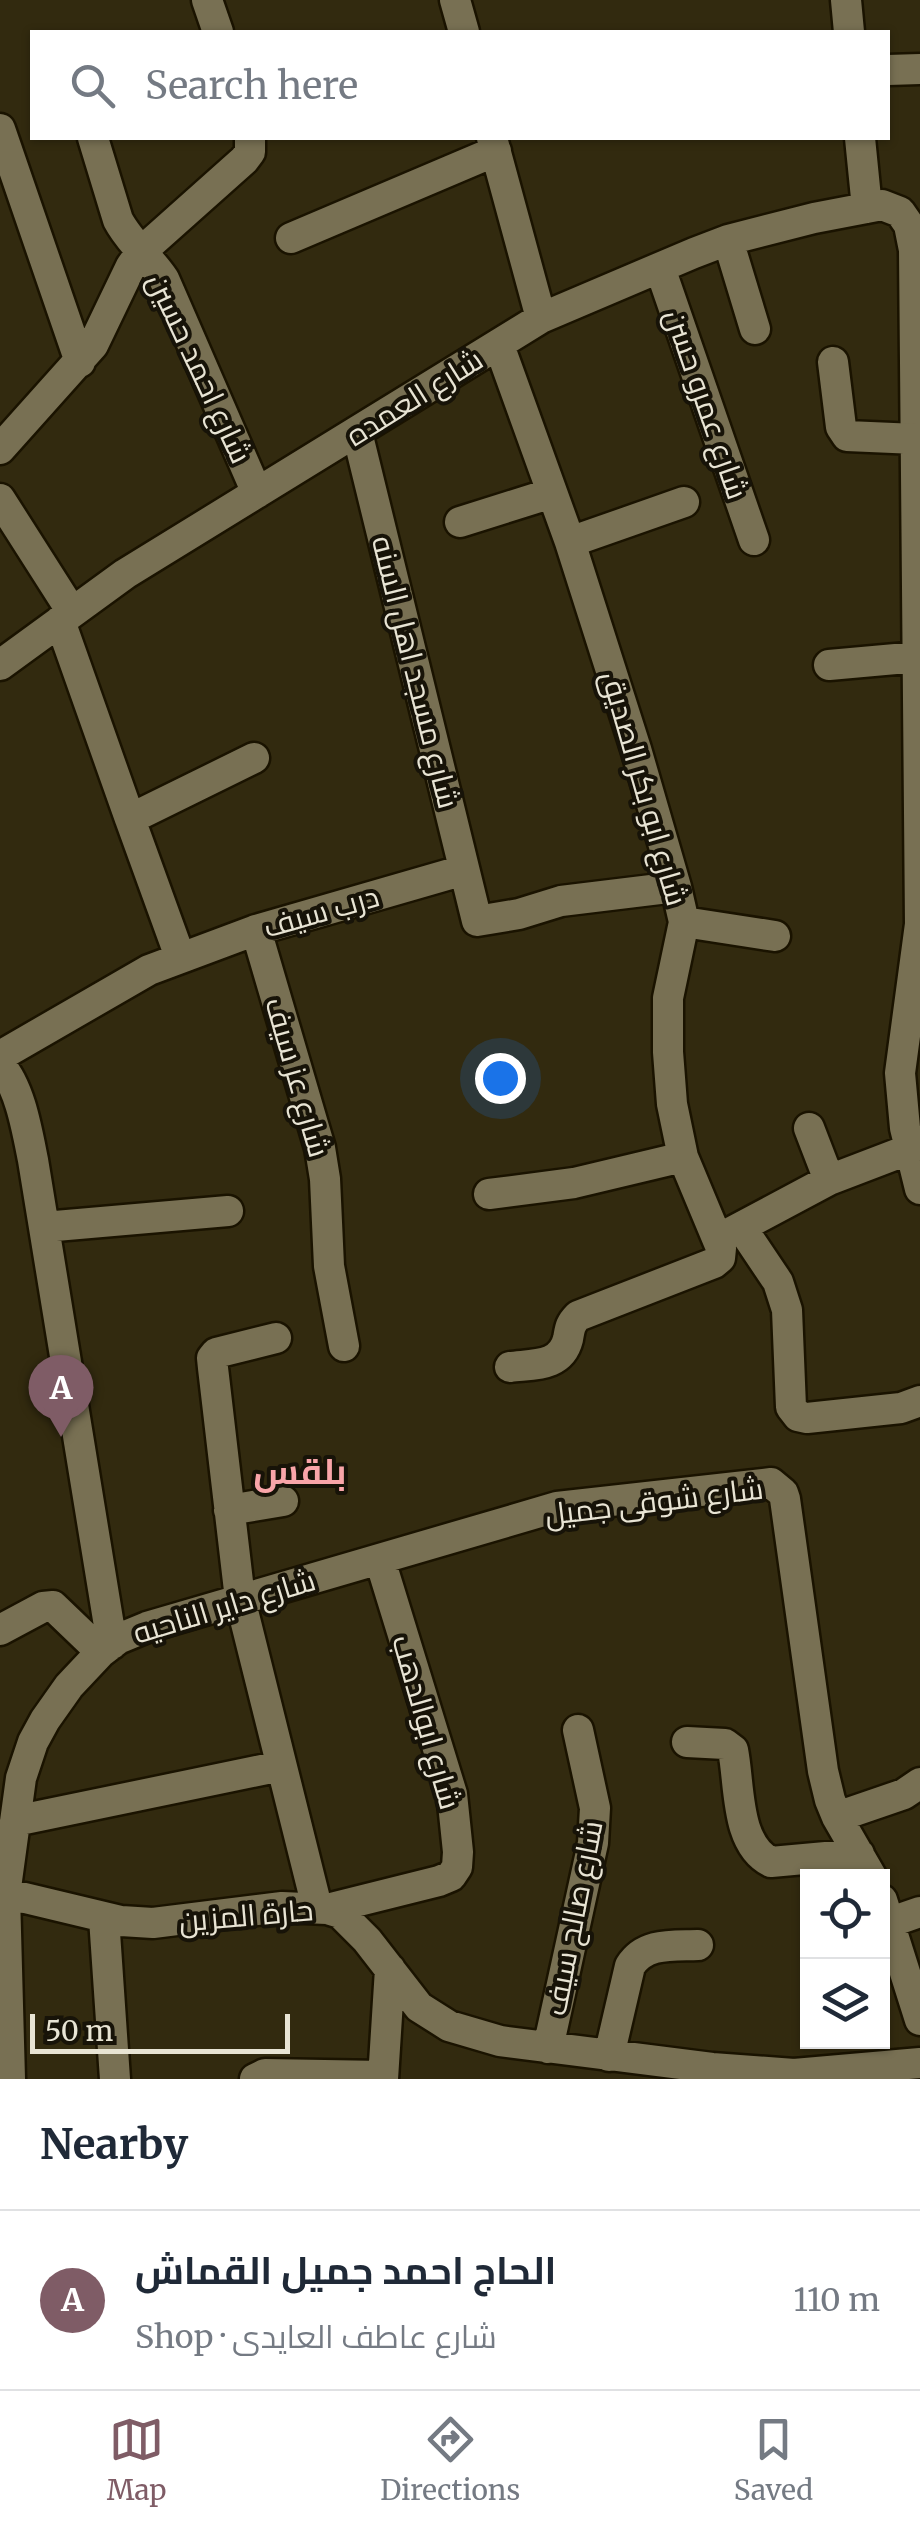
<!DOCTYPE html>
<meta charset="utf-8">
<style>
:root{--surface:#fff;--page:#f2f2f3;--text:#1f2937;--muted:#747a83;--line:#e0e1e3;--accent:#7f5c66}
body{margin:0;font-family:Merriweather,Cairo,serif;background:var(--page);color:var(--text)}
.controls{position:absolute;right:30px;bottom:30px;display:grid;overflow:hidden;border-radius:0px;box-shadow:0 2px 8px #0004}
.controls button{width:90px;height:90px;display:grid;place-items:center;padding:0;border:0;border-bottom:2px solid var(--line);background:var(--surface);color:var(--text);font:50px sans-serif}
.scale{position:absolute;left:30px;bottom:25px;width:260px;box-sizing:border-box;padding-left:10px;border:5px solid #e8e4d4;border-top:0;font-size:28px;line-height:35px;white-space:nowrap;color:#e8e4d4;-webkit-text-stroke:8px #171308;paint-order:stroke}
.you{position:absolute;left:500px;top:1078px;width:35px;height:35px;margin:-25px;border:8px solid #fff;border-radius:50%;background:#1a73e8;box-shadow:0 0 0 15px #1a73e833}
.badge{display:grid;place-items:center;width:65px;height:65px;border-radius:50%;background:var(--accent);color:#fff;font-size:32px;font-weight:700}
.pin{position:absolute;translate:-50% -82px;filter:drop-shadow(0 2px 5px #0008)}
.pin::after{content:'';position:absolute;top:52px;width:35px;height:30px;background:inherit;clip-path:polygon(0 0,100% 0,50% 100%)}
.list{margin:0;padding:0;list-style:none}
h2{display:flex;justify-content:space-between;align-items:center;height:130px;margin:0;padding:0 40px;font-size:42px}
h2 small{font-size:32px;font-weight:400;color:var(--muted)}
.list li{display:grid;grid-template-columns:65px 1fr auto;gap:30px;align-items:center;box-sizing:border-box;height:180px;padding:0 40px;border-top:2px solid var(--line)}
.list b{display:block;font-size:38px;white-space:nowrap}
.list p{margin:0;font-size:32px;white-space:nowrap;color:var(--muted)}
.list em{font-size:32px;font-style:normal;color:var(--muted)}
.icon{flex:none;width:55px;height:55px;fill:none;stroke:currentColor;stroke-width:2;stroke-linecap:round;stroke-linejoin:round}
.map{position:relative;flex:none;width:920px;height:2079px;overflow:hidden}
.search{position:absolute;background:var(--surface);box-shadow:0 2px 8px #0004;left:30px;right:30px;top:30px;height:110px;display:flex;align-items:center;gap:25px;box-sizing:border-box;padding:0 35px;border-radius:0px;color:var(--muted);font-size:38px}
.sheet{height:310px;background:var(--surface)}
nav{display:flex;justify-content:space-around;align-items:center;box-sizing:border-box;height:140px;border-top:2px solid var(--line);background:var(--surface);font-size:28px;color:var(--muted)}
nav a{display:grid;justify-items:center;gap:5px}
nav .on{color:var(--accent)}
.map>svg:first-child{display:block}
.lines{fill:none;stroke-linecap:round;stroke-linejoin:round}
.minor-casing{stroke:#1a1300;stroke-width:35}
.minor{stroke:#787053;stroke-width:30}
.labels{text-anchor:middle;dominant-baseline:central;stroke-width:8;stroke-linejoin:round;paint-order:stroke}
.street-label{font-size:30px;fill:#e8e4d4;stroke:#171308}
.quarter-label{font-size:35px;font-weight:bold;fill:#f9a5a9;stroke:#171308}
</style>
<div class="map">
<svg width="920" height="2079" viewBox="0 0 920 2079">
<rect width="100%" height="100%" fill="#322a0f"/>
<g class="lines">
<!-- minor casing -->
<g class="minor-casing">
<path id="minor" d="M207,0L218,32
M455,0L464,32
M846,0L849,32
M888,70L920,69
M0,129L80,362
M93,138L118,220C130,243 150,258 164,279L257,493
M492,138L541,318
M860,138L867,208
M291,238L496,151
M728,240L755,329
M660,268L754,540
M499,345L570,542L636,749L676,887L684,922L668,998V1052L672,1104L683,1157L721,1248L720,1258L714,1263L578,1316C570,1324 570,1328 568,1339C561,1367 534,1364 510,1367
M833,362L841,427L847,436L916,439
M357,432L477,921L519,914L561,901L676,887
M0,449L93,345L131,266L142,251L244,160L250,152V138
M0,499L72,612
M460,522L552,493
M570,542L684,502
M60,621L130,819L254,758
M0,665L125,574L541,318L694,253L728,240L814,218L882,205L900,212L909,225L914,250L920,924L900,1073L905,1128L920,1189
M829,665L918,657
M130,819L180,957
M684,922L775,936
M256,930L320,1148L325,1179L329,1266L344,1346
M0,1056L149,970L256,930L464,870
M0,1065C20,1087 27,1130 33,1160L112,1644
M809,1128L829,1180
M489,1194L574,1183L683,1157
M44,1227L228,1211
M741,1227L778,1282L787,1310L791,1407L798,1416L807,1418L901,1408L920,1401
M724,1236L829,1180L910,1149
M276,1338L216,1353L212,1358L213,1368L240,1599L317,1907
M229,1510L283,1501
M0,1630L43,1607L53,1606L101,1652
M687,1742L725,1744L733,1750C740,1785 735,1844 771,1862L859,1854
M837,1817L904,1794L920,1783
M15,1821L281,1766
M0,1896L25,1898L121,1921L153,1923L282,1907L327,1909L340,1913L367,1940L419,2007L449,2026L500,2041L712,2068L794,2074L920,2063
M882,1900L920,2020
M327,1909L439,1881L451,1876L457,1867L458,1852L452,1794L380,1560
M104,1918L115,2079
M891,1922L920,1912
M548,2048L593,1843L595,1808L578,1730
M609,2056L630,1966C645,1942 673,1946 698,1945
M10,2079L5,1895L21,1778L33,1742L45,1720L69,1686L101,1652L118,1639L147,1627L557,1507L771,1483L783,1493L785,1499L823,1771L830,1800L837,1817L871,1876
M255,2079L265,2074L383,2076
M383,2079L390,1969"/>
</g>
<!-- minor -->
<use href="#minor" class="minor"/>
</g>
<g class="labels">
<!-- street labels -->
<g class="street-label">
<text transform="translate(200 368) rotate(65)">شارع احمد حسين</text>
<text transform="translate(414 397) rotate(-32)">شارع العمده</text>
<text transform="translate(707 404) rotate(71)">شارع عمرو حسن</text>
<text transform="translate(416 672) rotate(76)">شارع مسجد اهل السنه</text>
<text transform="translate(645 788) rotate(74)">شارع ابو بكر الصديق</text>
<text transform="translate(321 911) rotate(-16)">درب سيف</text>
<text transform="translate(298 1077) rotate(74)">شارع عز سيف</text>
<text transform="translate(654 1501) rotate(-7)">شارع شوقى جميل</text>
<text transform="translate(224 1606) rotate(-17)">شارع داير الناحيه</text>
<text transform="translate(427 1722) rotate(74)">شارع ابوالدهب</text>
<text transform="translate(246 1915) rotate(-5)">حارة المزين</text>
<text transform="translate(573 1918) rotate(-79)">شارع صالح سيف</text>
</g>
<!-- quarter labels -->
<g class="quarter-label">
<text x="300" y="1472">بلقس</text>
</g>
</g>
</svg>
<div class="controls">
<button><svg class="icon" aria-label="locate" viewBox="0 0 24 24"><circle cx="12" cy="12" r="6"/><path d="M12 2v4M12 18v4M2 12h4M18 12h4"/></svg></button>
<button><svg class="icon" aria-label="layers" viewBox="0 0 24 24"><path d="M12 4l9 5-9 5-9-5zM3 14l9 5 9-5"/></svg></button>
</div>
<div class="scale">50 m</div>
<div class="you"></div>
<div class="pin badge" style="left:61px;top:1437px">A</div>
<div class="search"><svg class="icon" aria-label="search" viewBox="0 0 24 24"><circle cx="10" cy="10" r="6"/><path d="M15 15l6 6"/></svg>Search here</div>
</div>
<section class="sheet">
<h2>Nearby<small></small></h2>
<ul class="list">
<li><span class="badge">A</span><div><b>الحاج احمد جميل القماش</b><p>Shop · شارع عاطف العايدى</p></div><em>110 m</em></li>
</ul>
</section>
<nav>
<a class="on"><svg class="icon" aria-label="map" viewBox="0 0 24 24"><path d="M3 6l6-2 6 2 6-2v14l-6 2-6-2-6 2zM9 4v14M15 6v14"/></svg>Map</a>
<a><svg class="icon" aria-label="directions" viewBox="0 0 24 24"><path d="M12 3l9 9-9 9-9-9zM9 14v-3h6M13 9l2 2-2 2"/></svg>Directions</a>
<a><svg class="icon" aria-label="saved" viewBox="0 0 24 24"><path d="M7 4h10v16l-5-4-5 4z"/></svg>Saved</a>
</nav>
